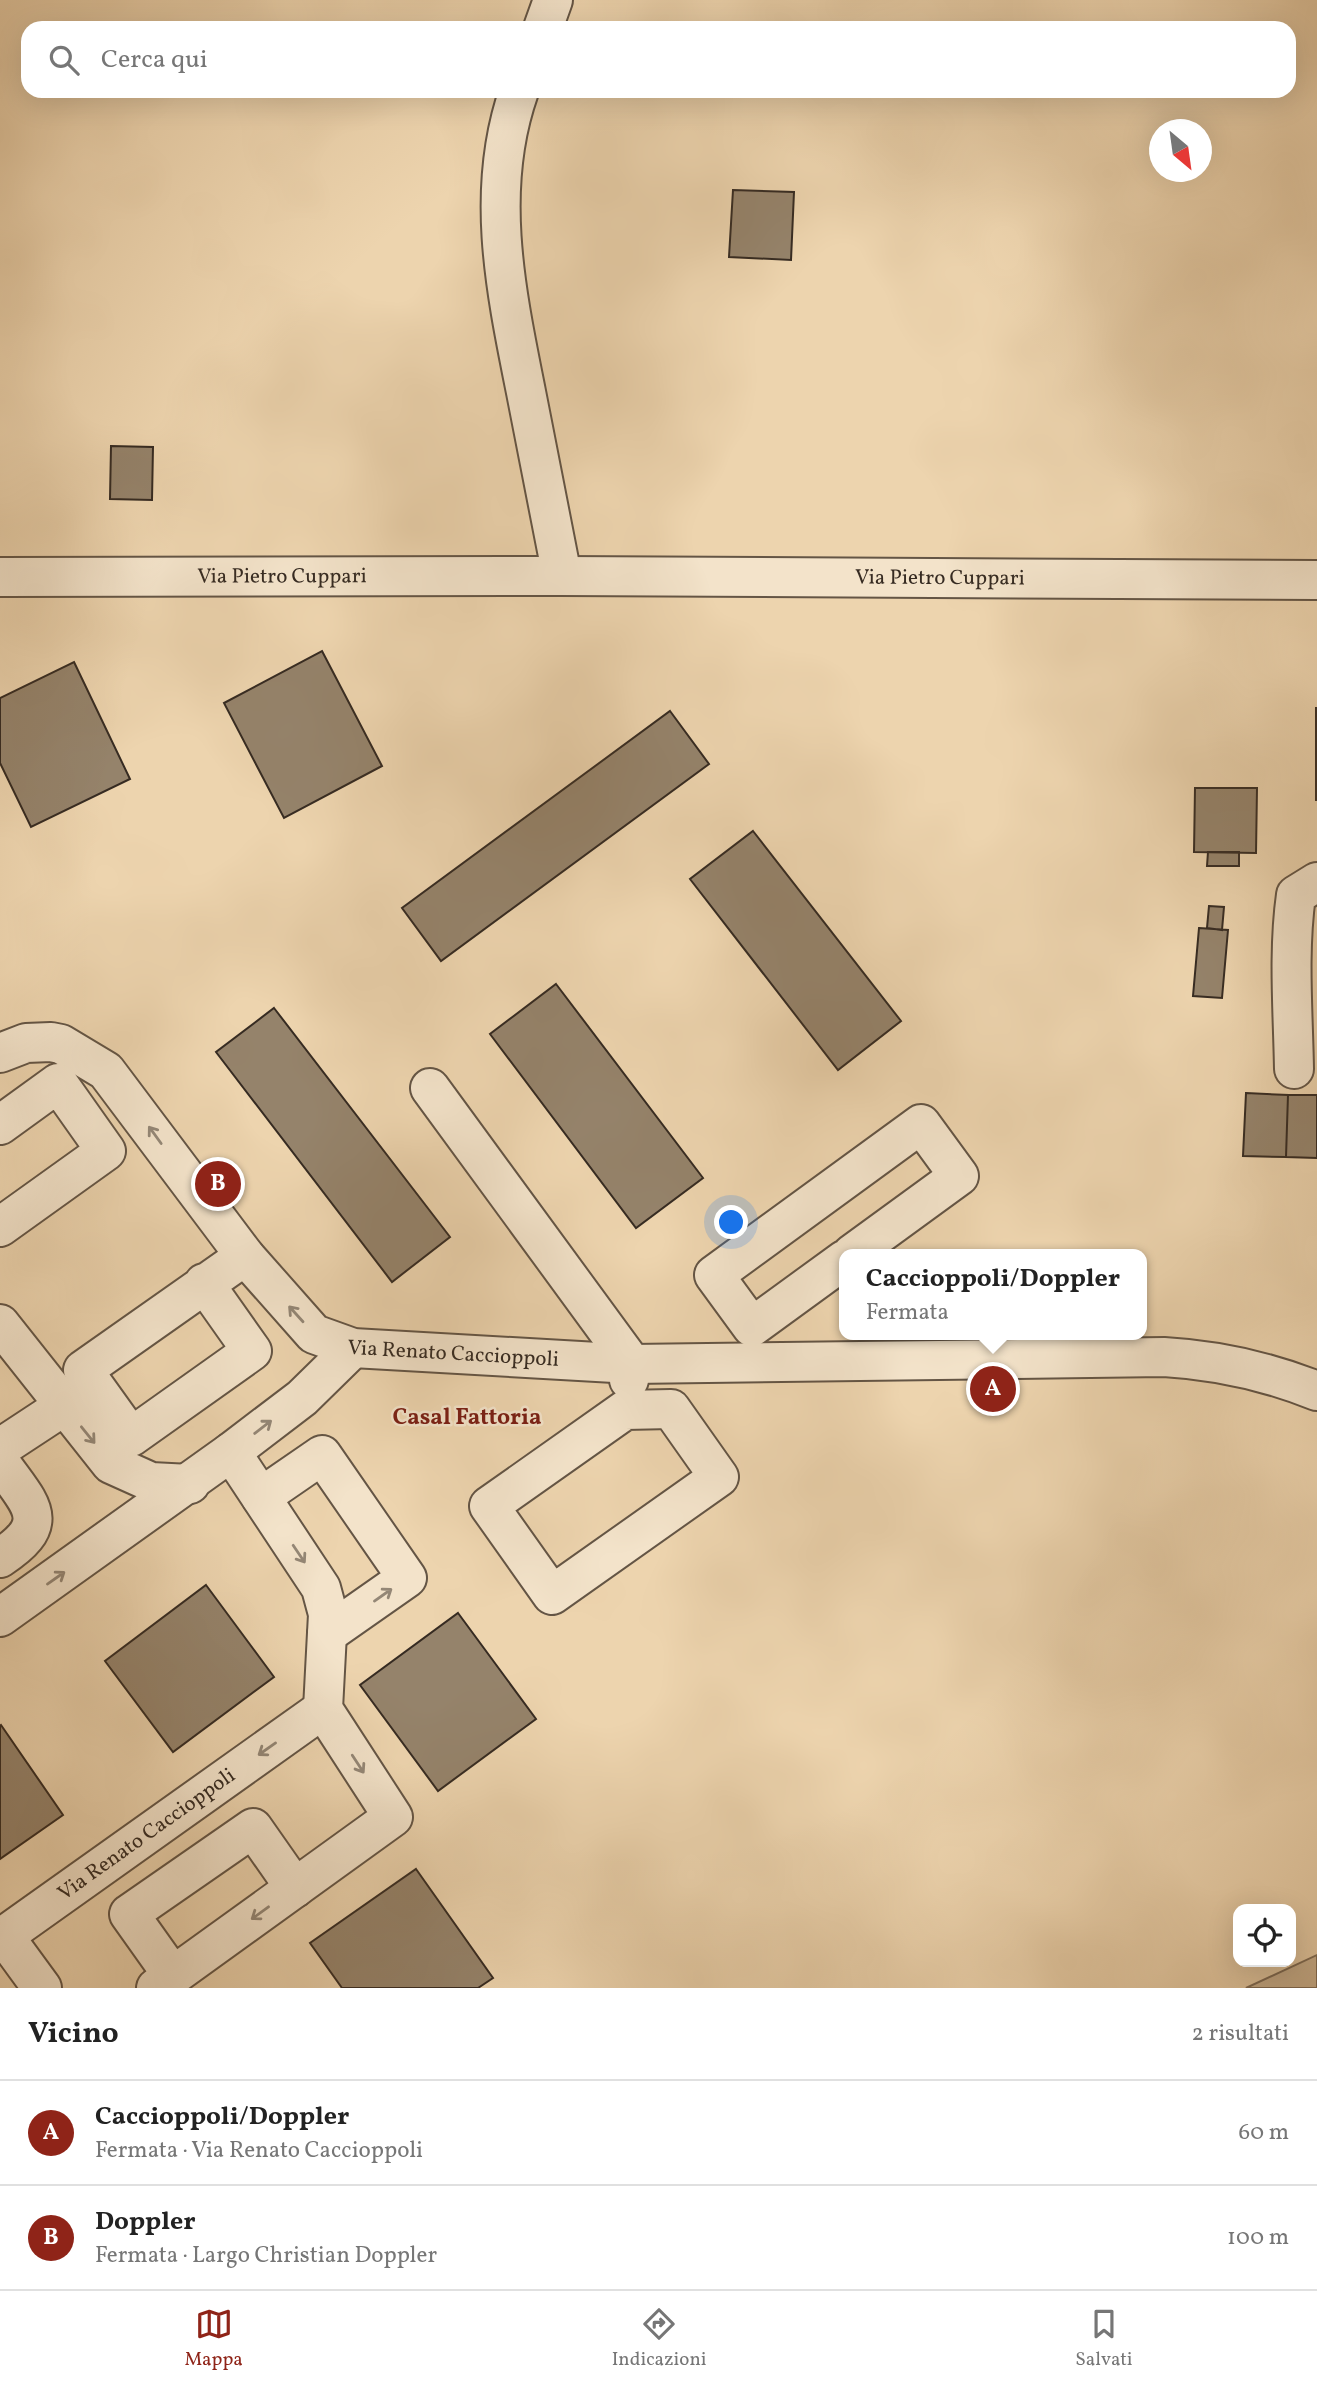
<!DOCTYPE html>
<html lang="it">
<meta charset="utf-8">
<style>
:root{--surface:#fff;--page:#f6f6f6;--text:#222;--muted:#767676;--line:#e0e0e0;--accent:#8f2418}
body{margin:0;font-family:Vollkorn,serif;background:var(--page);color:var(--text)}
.controls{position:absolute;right:21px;bottom:21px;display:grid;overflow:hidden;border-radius:14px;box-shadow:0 7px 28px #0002}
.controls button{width:63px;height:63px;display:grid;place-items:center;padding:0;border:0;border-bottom:2px solid var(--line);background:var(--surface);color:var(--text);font:35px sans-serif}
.compass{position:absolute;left:1149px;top:119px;width:63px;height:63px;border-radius:50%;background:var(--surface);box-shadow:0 7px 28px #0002;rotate:151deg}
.you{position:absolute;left:732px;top:1223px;width:24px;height:24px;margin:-18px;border:5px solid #fff;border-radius:50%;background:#1a73e8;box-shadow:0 0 0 10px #1a73e833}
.badge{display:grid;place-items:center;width:46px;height:46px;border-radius:50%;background:var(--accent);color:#fff;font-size:23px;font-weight:700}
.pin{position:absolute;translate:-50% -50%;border:4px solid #fff;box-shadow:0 2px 7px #0006}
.popup{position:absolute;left:839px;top:1249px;width:308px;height:91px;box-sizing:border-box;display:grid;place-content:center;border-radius:14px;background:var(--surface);filter:drop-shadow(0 2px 5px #0005);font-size:23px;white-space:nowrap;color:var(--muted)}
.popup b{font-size:26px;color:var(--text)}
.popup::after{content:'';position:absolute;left:50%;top:100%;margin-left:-14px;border:14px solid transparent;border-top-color:var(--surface)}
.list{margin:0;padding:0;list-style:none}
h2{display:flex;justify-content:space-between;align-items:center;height:91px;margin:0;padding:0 28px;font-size:30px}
h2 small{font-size:23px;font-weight:400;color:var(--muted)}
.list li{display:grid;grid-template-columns:46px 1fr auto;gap:21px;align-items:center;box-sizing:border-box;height:105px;padding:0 28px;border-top:2px solid var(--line)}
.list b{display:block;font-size:26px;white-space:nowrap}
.list p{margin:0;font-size:23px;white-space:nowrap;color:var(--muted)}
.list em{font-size:23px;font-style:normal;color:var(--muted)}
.icon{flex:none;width:38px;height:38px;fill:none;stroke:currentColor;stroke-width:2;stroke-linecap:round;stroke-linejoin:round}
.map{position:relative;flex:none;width:1317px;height:1988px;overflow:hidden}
.search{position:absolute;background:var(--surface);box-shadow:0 7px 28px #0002;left:21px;right:21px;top:21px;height:77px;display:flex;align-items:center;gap:18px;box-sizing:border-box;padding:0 24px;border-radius:21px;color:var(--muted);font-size:26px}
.sheet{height:301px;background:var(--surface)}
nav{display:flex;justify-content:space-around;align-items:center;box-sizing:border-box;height:98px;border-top:2px solid var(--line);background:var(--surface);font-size:19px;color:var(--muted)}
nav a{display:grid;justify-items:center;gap:4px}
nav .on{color:var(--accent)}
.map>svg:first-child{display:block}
.green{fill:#ceb796;stroke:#82715c;stroke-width:2}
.building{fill:#95836b;stroke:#362b22;stroke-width:2}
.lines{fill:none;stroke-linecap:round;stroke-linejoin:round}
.minor-casing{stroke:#645545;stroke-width:42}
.minor{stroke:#f3e3ca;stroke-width:38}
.oneway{stroke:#948776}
.labels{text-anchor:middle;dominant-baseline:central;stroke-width:5;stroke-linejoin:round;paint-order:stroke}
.street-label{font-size:21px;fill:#362b22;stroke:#f3e3ca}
.neighbourhood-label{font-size:23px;font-weight:bold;fill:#7a1f14;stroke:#f3e3ca}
</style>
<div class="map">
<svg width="1317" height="1988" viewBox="0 0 1317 1988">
<rect width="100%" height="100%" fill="#edd4ae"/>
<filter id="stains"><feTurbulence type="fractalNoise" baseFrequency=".00286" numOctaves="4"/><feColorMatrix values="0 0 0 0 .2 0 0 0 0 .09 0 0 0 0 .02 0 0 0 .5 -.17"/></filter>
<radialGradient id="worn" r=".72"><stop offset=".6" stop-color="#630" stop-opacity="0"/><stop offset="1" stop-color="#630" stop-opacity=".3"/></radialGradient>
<!-- green -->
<path class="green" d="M1317,1955V1988H1246Z"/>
<!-- building -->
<path class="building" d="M733,190L794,192L791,260L729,257Z
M111,446L153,447L152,500L110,499Z
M322,651L382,766L284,818L224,703Z
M74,662L130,779L31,827L0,763V698Z
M1316,708H1317V800H1316Z
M670,711L709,764L441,961L402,908Z
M1195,788H1257L1256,853L1194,852Z
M753,831L901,1021L838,1070L690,879Z
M1208,852H1239V866H1207Z
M1209,906L1224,907L1222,930L1207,928Z
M1199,928L1228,930L1222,998L1193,996Z
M556,984L703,1178L636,1228L490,1034Z
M274,1008L450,1237L392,1282L216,1052Z
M1246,1093L1288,1095L1286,1157L1243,1156Z
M1288,1095H1317V1158L1286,1157Z
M206,1585L274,1677L173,1752L105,1661Z
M458,1613L536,1719L438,1791L360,1685Z
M1,1725L63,1815L0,1859V1726Z
M416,1869L493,1978L478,1988H342L310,1943Z"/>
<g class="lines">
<!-- minor casing -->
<g class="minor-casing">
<g id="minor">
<path d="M543,28L553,0"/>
<path d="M519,91C484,190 506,292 526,392C538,453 550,514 562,576"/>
<path id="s1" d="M0,577L562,576L1317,580"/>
<path id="s2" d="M0,1053L26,1043L51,1042L61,1044L106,1071L245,1256L314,1334L353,1348L632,1364L1164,1357C1217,1360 1267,1371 1317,1391"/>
<path d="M1294,1069C1293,1011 1288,952 1296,895L1317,882"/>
<path d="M430,1088L632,1364L629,1380"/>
<path d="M0,1125L58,1083L106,1151L0,1227"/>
<path d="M844,1260L752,1327L714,1275L921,1124L959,1176L852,1254"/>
<path d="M204,1283L252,1351L131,1437L83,1370L245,1256"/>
<path d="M0,1324L111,1464L151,1482L190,1484"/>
<path d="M671,1409L719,1477L552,1595L489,1506L625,1410Z"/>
<path d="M0,1448L64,1406"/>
<path d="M0,1462C30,1505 55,1522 0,1558"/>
<path d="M261,1497L322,1455L407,1578L327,1634"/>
<path d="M0,1617L231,1452L302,1398L353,1348"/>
<path d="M0,1935L4,1936L42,1988"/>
<path id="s3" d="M4,1936L323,1709"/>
<path d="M173,1976L129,1914L253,1828L295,1888"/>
<path d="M156,1988L393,1817L323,1709L328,1614L321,1588L231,1452"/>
</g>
</g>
<!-- minor -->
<use href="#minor" class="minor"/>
</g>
<!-- one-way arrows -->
<defs><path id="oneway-shaft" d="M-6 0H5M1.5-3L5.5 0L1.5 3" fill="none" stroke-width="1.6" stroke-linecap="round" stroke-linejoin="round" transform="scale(1.75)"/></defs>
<g class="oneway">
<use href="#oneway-shaft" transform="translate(155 1135) rotate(-126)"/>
<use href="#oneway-shaft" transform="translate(296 1314) rotate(-132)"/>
<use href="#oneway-shaft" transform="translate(263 1427) rotate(-38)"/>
<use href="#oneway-shaft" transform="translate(88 1435) rotate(51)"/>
<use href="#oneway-shaft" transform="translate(299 1554) rotate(56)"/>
<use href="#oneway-shaft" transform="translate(56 1578) rotate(-35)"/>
<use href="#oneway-shaft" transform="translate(383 1595) rotate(-35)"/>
<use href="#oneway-shaft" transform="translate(267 1749) rotate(145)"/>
<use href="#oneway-shaft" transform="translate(358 1764) rotate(57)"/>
<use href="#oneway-shaft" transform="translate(260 1913) rotate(144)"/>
</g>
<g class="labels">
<!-- street labels -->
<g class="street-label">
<text stroke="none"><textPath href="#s1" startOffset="282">Via Pietro Cuppari</textPath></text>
<text stroke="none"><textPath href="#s1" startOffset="940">Via Pietro Cuppari</textPath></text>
<text stroke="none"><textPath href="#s2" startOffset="593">Via Renato Caccioppoli</textPath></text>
<text stroke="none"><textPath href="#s3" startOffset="175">Via Renato Caccioppoli</textPath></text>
</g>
<!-- neighbourhood labels -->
<g class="neighbourhood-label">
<text x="467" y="1418">Casal Fattoria</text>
</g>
</g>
<rect width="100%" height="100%" filter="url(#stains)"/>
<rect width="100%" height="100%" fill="url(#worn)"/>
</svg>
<div class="controls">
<button><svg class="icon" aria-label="locate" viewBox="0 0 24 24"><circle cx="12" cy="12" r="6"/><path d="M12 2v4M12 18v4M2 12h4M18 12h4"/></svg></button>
</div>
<svg class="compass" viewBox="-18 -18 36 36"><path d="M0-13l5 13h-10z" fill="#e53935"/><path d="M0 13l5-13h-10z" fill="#767676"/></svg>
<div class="you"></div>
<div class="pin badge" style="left:993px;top:1389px">A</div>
<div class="popup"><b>Caccioppoli/Doppler</b>Fermata</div>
<div class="pin badge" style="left:218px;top:1184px">B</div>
<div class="search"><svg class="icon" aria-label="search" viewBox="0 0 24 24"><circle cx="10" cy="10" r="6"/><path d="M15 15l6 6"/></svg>Cerca qui</div>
</div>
<section class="sheet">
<h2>Vicino<small>2 risultati</small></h2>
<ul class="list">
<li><span class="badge">A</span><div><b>Caccioppoli/Doppler</b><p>Fermata · Via Renato Caccioppoli</p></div><em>60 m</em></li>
<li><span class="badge">B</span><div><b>Doppler</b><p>Fermata · Largo Christian Doppler</p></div><em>100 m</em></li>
</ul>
</section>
<nav>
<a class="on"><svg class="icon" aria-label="map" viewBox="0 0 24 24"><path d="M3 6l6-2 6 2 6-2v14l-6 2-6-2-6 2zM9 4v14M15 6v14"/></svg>Mappa</a>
<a><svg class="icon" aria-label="directions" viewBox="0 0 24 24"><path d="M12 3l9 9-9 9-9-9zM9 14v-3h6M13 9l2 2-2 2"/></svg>Indicazioni</a>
<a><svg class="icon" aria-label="saved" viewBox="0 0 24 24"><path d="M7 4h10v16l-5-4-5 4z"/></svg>Salvati</a>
</nav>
